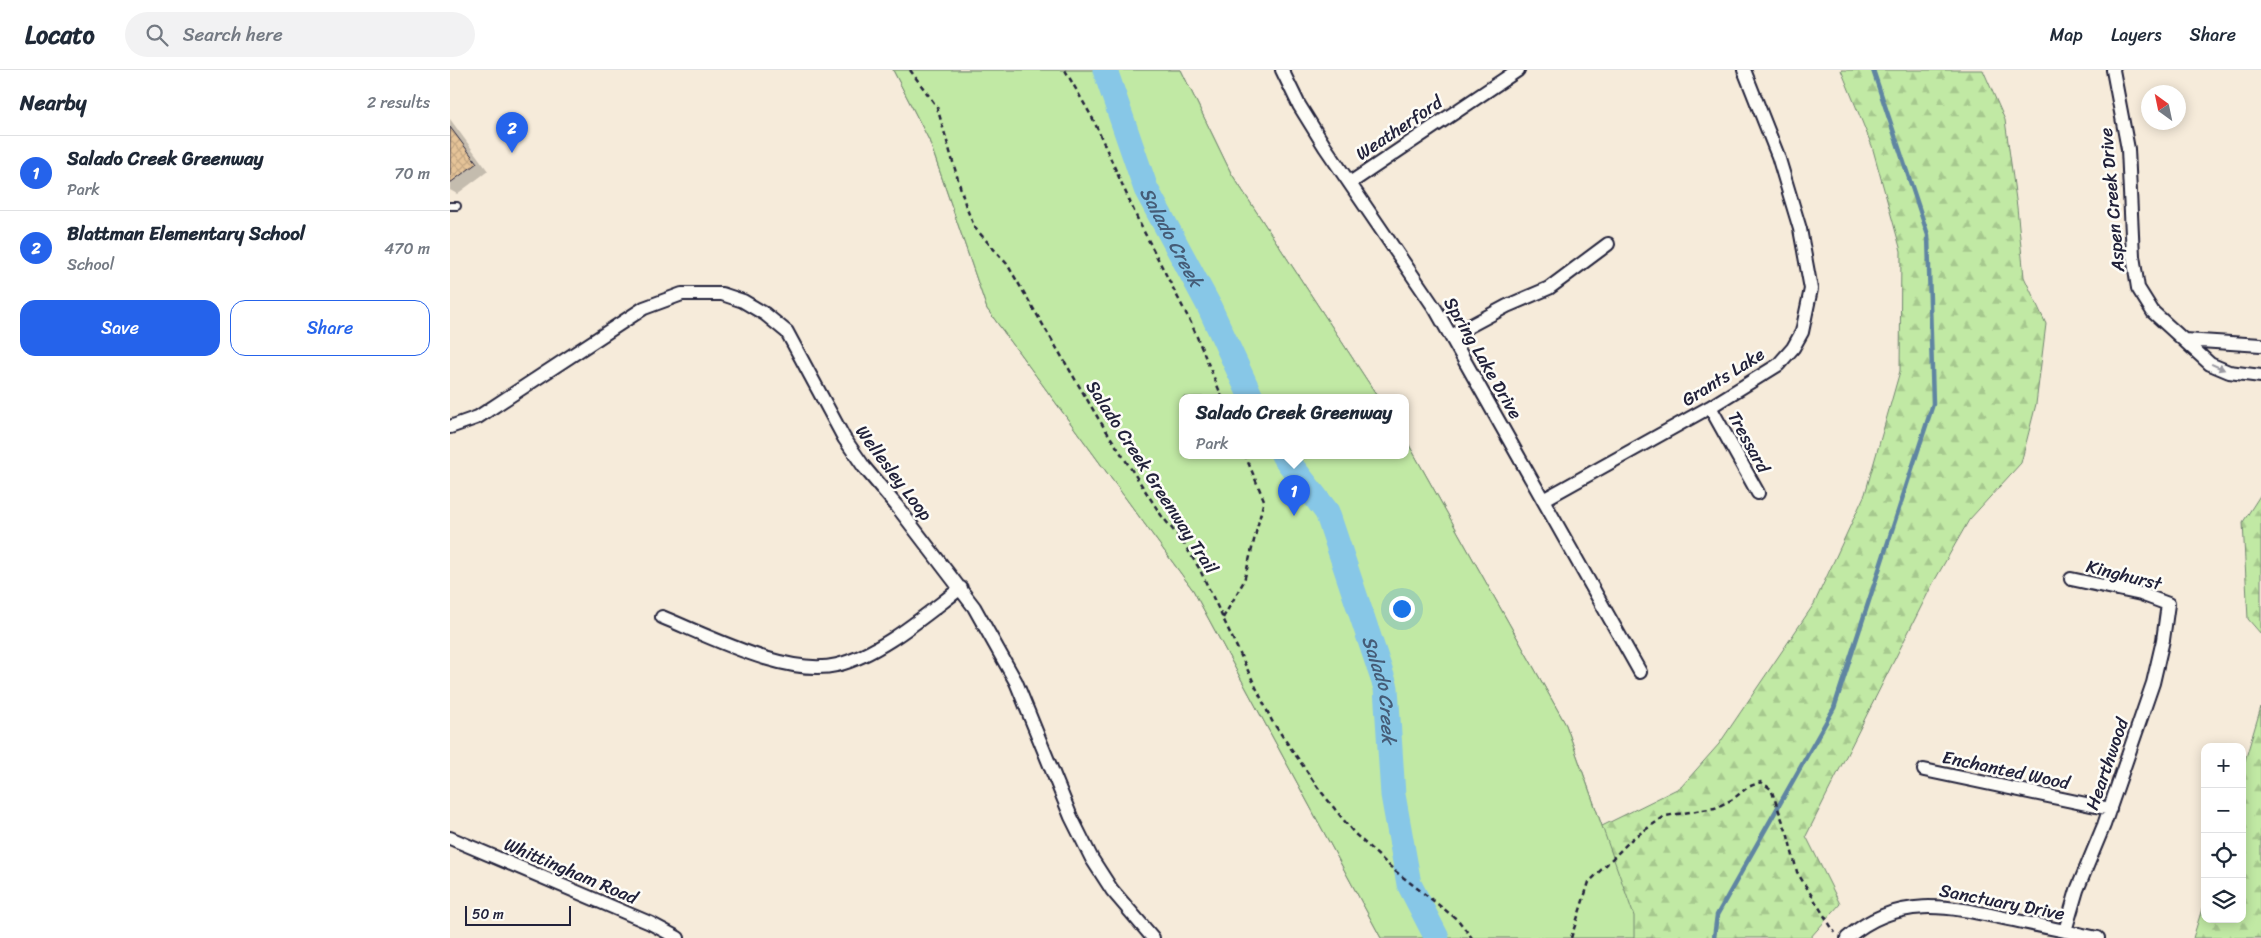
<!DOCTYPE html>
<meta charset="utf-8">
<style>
:root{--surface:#fff;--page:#f2f2f3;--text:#1f2937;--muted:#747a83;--line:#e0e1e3;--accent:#2563eb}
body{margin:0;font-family:Sriracha,sans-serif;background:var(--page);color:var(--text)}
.controls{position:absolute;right:15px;bottom:15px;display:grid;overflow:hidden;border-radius:10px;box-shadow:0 2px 12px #0003}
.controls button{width:45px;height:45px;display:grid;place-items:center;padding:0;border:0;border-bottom:1px solid var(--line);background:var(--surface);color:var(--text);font:25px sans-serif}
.compass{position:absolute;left:1691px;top:15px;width:45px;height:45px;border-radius:50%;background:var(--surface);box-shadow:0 2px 12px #0003;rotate:327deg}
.scale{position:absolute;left:15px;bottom:12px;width:106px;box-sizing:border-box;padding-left:5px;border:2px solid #22223b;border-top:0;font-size:14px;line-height:18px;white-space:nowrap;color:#22223b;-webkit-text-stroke:4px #fdfcf7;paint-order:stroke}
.you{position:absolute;left:951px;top:538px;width:18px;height:18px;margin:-12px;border:4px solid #fff;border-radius:50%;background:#1a73e8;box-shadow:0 0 0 8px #1a73e833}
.badge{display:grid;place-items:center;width:32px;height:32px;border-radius:50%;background:var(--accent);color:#fff;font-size:16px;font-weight:700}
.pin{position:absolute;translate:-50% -41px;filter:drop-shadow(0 1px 2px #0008)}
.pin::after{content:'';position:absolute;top:26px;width:18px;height:15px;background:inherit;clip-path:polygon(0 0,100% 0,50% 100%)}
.popup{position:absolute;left:729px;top:324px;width:230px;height:65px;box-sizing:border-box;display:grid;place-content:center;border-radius:10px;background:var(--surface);filter:drop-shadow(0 1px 4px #0005);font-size:16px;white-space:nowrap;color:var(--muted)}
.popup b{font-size:19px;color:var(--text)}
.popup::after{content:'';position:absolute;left:50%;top:100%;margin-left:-10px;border:10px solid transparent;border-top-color:var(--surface)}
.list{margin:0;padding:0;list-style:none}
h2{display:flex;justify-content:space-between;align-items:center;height:65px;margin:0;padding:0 20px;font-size:21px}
h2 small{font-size:16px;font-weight:400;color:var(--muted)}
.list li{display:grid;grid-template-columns:32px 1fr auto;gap:15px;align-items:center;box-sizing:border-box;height:75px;padding:0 20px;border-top:1px solid var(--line)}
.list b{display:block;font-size:19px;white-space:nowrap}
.list p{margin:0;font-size:16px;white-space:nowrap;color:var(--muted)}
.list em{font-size:16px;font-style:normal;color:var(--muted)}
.actions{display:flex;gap:10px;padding:15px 20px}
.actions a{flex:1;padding:11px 0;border:1px solid var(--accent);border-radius:15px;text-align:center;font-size:18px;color:var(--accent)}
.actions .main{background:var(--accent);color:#fff}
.icon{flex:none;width:28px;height:28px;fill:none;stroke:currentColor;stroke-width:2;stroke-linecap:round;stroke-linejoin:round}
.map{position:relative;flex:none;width:1811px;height:868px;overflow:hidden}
header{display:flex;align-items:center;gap:30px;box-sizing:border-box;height:70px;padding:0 25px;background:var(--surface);border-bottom:1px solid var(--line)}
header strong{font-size:24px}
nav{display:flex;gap:28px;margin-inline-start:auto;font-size:18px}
.search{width:350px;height:45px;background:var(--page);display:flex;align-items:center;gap:12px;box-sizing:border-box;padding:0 18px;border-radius:28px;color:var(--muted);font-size:19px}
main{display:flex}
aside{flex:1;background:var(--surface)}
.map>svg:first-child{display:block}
.forest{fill:url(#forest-firs);stroke:#728670}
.park{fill:#c1e9a4;stroke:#728670}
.shadow{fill:#0003}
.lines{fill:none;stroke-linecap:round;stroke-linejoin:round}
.stream{stroke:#5f85a2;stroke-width:4.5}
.river{stroke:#87c7e7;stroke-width:25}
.building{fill:url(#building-cross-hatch);stroke:#22223b}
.service-casing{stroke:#22223b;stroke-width:10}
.minor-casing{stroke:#22223b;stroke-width:16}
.path{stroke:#22223b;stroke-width:2.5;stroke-dasharray:5 4;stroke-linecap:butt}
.service{stroke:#fdfcf7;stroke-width:6}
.minor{stroke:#fdfcf7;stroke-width:12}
.oneway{fill:#9a9aa2}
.labels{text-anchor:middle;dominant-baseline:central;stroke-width:5;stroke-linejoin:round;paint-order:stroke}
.street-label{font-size:18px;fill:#22223b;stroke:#fdfcf7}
.water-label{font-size:19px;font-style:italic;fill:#455c77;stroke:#fdfcf7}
</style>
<header>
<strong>Locato</strong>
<div class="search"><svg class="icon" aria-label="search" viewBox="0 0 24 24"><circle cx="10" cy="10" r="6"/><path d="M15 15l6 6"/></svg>Search here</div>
<nav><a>Map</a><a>Layers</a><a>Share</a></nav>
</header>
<main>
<aside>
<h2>Nearby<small>2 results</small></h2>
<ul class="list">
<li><span class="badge">1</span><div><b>Salado Creek Greenway</b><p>Park</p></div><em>70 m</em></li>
<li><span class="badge">2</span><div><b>Blattman Elementary School</b><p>School</p></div><em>470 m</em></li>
</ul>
<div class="actions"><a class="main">Save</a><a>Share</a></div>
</aside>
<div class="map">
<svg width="1811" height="868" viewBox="0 0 1811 868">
<defs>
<pattern id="forest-firs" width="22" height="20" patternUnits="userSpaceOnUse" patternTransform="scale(1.25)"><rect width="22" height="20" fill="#c1e9a4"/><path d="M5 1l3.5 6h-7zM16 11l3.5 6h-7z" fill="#a6c88e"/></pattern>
<pattern id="building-cross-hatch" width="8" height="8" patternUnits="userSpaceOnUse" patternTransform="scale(1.25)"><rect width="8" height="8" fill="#e6c498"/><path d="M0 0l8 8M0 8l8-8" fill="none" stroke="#c5a884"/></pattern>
</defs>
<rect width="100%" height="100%" fill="#f6ebda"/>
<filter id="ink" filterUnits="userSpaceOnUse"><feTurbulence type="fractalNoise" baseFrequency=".02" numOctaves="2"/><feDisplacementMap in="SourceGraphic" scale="10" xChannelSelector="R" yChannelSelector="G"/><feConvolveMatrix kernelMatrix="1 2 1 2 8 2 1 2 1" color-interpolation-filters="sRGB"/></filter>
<g filter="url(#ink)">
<!-- forest -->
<path class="forest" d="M443,0H731L781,103L928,327H733V385H955V368L1116,655L1152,756L1231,717L1269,674L1364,534L1415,424L1450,301L1451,181L1422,76L1391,0H1533L1555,50L1567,137L1574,207L1596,254L1586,334L1571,393L1519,450L1482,515L1356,766L1390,834L1360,868H931L743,520L537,239L479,70Z
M1811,424V564L1798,549L1793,452Z
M1811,637V868H1743L1755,829V849H1792V701Z"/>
<!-- park -->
<path class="park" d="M443,0H731L781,103L928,327H733V385H955V368L1116,655L1184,846V868H931L743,520L537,239L479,70Z"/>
<!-- shadow -->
<path class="shadow" d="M0,49L38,101L7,124L0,120Z"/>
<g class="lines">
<!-- stream -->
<path class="stream" d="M1264,868L1267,845L1384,638L1483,334L1478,165L1423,0"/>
<!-- river -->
<g class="river">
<path id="s1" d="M655,0L696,119L758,234L801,327"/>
<path id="s2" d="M833,385L877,442L936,618L943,725L959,814L987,868"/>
</g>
</g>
<!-- building -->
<path class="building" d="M0,57L27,93L0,113Z"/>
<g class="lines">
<!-- service casing -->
<g class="service-casing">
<path id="service" d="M0,136H7"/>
</g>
<!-- minor casing -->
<g class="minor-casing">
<path id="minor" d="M832,0L849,35L875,77L986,240L1190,602
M1663,0L1678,79L1683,186L1688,218L1703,242L1760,294L1779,302L1811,306
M900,113L1068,0
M1001,266L1057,236L1099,218L1158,174
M1735,270L1811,275
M1260,337L1308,423
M0,357L28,347L194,238L232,224H272L293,231L315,244L337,262L394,368L414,397L446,435L524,537L566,612L621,747L642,789L662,820L703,868
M1093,430L1260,337L1328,295L1343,278L1352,262L1361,219L1350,159L1328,86L1294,0
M212,547C259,566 337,607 387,595C431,584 475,545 511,518
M1474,700L1660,739
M0,768L200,853L228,868
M1615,861L1627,820L1654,755L1703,613L1713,570L1718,534L1691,524L1621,509
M1397,868C1448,824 1499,836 1558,849C1588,855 1618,862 1648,868"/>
</g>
<!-- path -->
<path class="path" d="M460,0L487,37L516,137L525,158L557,194L648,348L711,445L732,471L749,498L822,651L869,719L904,763L945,801L1008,850L1022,868
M615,0L643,49L688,150L742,255L772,327
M773,548L794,511L814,430L795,385
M1121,868L1139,812L1182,769L1215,746L1265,738L1283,729L1298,717L1311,712L1321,719L1338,766L1347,802L1385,863"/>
<!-- service -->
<use href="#service" class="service"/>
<!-- minor -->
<use href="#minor" class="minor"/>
</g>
<!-- one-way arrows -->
<defs><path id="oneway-solid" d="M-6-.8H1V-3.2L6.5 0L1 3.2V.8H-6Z" transform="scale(1.25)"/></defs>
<use class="oneway" href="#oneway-solid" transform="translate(1768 297) rotate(24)"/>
</g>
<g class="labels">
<!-- street labels -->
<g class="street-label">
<text transform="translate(949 58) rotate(-34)">Weatherford</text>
<text transform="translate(1662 130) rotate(-95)">Aspen Creek Drive</text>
<text transform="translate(1033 288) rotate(60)">Spring Lake Drive</text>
<text transform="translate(1273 307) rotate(-32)">Grants Lake</text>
<text transform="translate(1299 372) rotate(61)">Tressard</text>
<text transform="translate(444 403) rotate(53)">Wellesley Loop</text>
<text transform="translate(702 407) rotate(57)">Salado Creek Greenway Trail</text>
<text transform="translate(1674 505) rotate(14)">Kinghurst</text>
<text transform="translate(1657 694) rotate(-71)">Hearthwood</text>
<text transform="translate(1556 700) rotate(12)">Enchanted Wood</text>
<text transform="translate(121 801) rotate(23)">Whittingham Road</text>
<text transform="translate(1552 832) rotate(11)">Sanctuary Drive</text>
</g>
<!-- water labels -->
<g class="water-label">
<text stroke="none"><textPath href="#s1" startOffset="180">Salado Creek</textPath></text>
<text stroke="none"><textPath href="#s2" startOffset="258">Salado Creek</textPath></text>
</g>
</g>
</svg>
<div class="controls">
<button>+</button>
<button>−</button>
<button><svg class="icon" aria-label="locate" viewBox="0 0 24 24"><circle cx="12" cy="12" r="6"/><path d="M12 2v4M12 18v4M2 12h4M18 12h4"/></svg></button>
<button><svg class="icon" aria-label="layers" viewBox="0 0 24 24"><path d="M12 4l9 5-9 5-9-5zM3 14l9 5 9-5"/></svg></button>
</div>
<svg class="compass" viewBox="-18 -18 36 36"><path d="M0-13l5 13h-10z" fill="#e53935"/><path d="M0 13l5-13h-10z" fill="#747a83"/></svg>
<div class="scale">50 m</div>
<div class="you"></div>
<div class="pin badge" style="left:844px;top:446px">1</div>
<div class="popup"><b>Salado Creek Greenway</b>Park</div>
<div class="pin badge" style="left:62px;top:83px">2</div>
</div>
</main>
